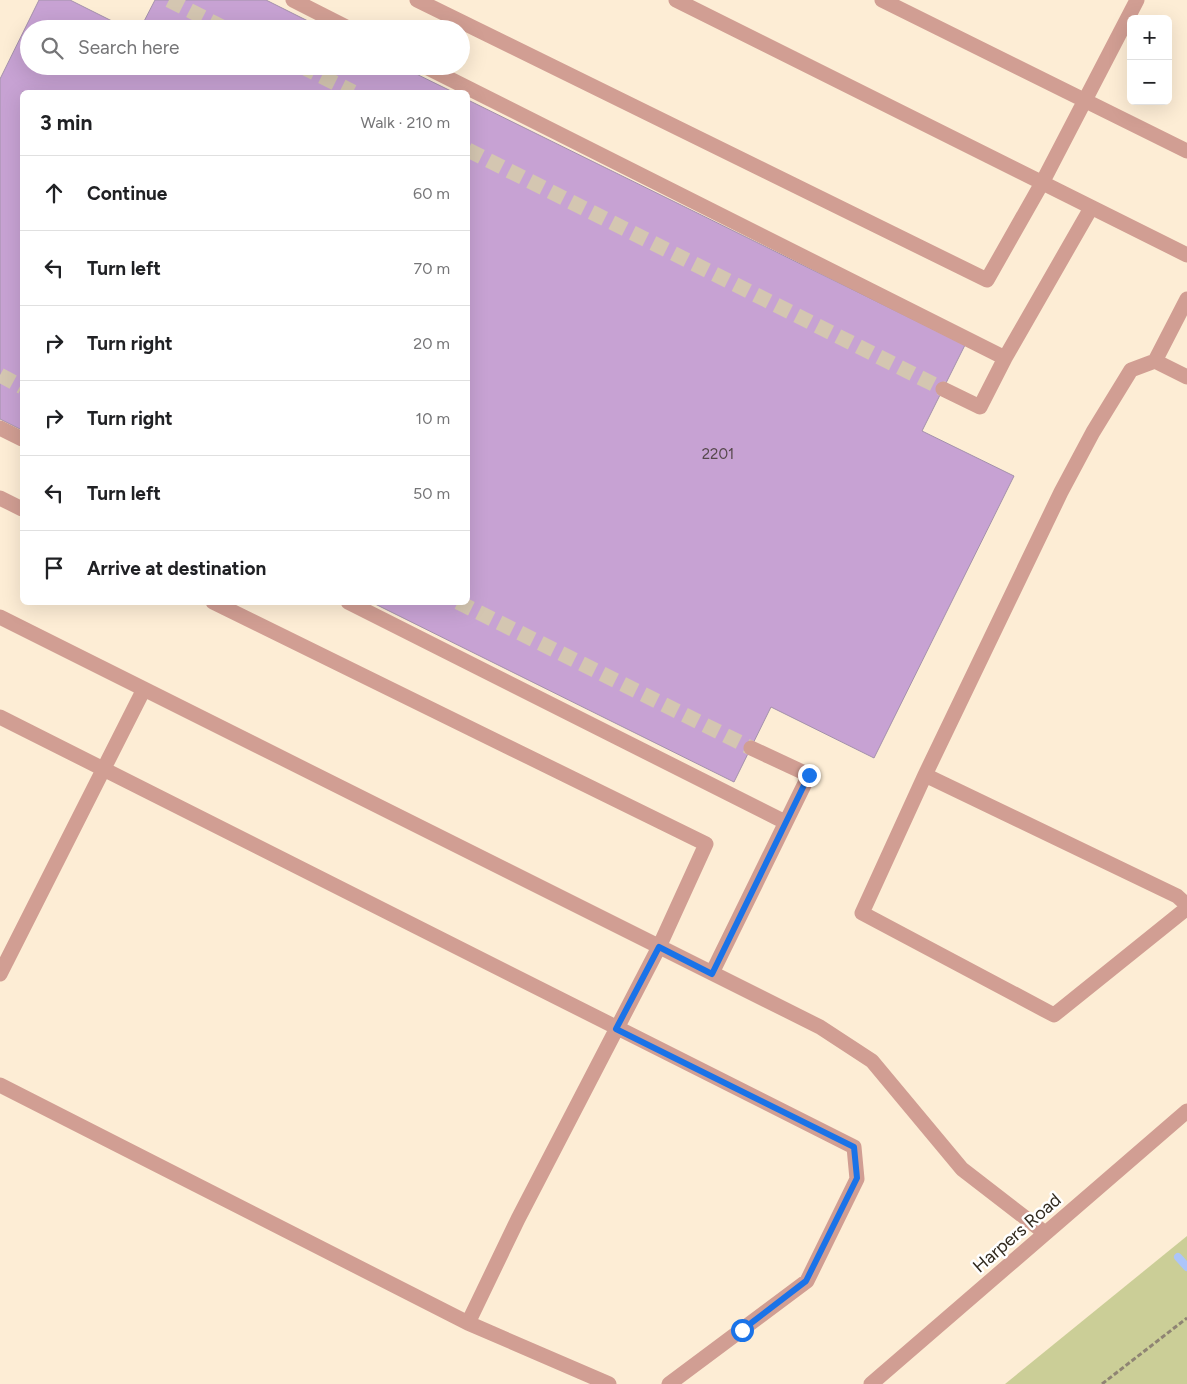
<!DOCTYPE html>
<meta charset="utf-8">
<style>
:root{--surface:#fff;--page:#f2f2f2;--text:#202124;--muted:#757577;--line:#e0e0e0}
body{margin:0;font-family:Figtree,sans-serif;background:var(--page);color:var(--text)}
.controls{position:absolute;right:15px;top:15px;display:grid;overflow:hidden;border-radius:8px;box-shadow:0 5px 20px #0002}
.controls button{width:45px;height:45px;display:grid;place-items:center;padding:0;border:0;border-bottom:1px solid var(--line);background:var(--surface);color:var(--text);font:25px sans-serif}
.stop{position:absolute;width:15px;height:15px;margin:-11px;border:4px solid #1a73e8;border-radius:50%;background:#fff}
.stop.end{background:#1a73e8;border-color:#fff;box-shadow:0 1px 5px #0008}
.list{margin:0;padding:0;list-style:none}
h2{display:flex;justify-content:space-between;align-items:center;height:65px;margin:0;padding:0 20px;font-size:21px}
h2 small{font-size:16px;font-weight:400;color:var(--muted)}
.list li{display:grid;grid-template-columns:32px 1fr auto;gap:15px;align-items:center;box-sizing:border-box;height:75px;padding:0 20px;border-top:1px solid var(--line)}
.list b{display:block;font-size:19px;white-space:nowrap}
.list em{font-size:16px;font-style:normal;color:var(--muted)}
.icon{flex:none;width:28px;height:28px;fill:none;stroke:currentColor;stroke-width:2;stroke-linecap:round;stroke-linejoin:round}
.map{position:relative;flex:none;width:1187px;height:1384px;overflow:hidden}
.search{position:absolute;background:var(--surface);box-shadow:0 5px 20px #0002;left:20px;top:20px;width:450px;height:55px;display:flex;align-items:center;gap:12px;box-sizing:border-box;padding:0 18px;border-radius:28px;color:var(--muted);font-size:19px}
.panel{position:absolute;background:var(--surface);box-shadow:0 5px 20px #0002;left:20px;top:90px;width:450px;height:515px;border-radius:8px}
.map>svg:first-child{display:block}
.green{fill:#cbce97}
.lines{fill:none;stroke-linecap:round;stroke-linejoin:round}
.stream{stroke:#acc5fa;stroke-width:8}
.building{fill:#c7a2d3;stroke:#a491ab}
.minor-tunnel{stroke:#d4c6b1;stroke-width:15;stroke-dasharray:15 8;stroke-linecap:butt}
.path{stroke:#8f8473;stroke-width:3;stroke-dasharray:5 2.5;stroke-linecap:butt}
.minor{stroke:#d19e93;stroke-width:15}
.route{stroke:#1a73e8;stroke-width:6}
.labels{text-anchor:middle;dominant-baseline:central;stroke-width:5;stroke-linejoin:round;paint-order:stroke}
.number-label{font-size:15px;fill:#56484c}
.street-label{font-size:18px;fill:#312a1f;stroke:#fff}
</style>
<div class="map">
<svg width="1187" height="1384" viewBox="0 0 1187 1384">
<rect width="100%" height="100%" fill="#fdedd5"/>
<!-- green -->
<path class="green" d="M1187,1236V1384H1005Z"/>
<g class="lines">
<!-- stream -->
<path class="stream" d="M1178,1257L1187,1267"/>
</g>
<!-- building -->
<path class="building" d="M39,0H70L128,29H29V66H400L453,92H22V430L0,419V79Z
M155,0H266L324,29H140Z
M468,100L965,345L922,431L1014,476L874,758L771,707L734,782L371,602H468Z"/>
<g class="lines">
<!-- minor-tunnel -->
<path class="minor-tunnel" d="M169,0L226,29
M301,66L353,92
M468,150L943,389
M0,375L22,387
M458,602L751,748"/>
<!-- path -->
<path class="path" d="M1102,1384L1187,1318"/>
<!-- minor -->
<path class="minor" d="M293,0L350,29
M417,0L987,280L1042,183L1137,0
M676,0L1187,255
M882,0L1187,151
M424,66L1005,358L1091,208
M1155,361L1187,299
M1187,377L1155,361L1131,370L1093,432L1061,492L925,775L862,913L1054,1015L1187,908
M943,389L980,407L1005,358
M0,428L22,439
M0,498L22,509
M213,602L706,844L659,947L518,1219L468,1323
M348,602L785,822
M0,617L820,1027L872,1061L962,1169L1045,1233
M0,717L854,1147L857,1179L807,1281L669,1384
M925,775L1177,896L1187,905
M712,973L809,775L751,748
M0,974L144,689
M0,1085L468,1323L609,1384
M871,1384L1187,1111"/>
</g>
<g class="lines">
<!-- route -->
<path class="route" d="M742,1330L806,1281L857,1178L854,1147L616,1029L659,947L712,974L809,775"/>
</g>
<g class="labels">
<!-- number labels -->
<g class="number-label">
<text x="718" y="454">2201</text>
</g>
<!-- street labels -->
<g class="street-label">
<text transform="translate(1017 1233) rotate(-41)">Harpers Road</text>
</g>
</g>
</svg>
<div class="controls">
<button>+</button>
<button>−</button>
</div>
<div class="stop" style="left:742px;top:1330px"></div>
<div class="stop end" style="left:809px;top:775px"></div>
<div class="search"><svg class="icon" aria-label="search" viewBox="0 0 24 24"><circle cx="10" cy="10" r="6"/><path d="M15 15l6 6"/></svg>Search here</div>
<section class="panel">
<h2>3 min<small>Walk · 210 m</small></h2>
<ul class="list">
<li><svg class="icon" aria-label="ahead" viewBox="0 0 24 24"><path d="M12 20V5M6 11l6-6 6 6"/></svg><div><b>Continue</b></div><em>60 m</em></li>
<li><svg class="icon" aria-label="left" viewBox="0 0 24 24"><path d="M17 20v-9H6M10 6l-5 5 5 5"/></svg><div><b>Turn left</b></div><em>70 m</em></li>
<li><svg class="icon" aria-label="right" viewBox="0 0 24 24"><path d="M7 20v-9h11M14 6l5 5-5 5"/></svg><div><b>Turn right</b></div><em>20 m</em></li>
<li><svg class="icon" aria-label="right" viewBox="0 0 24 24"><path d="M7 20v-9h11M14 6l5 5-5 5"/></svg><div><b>Turn right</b></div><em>10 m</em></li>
<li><svg class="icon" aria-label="left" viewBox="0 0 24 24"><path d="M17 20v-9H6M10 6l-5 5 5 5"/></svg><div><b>Turn left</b></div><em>50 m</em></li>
<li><svg class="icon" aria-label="arrive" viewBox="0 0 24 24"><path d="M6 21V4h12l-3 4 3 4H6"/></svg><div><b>Arrive at destination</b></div></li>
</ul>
</section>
</div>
